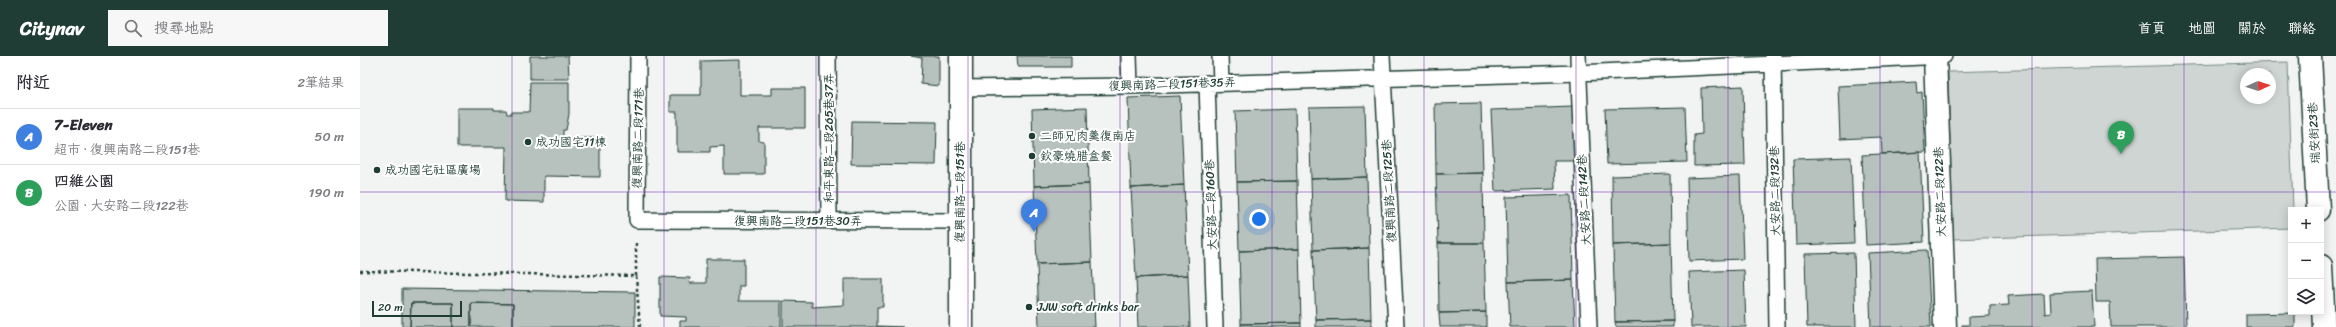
<!DOCTYPE html>
<html lang="zh-TW">
<meta charset="utf-8">
<style>
:root{--surface:#fff;--page:#f7f7f7;--text:#2b2b33;--muted:#7c7c81;--line:#e1e1e2;--accent:#1f3d34}
body{margin:0;font-family:Sriracha,"LXGW WenKai TC",sans-serif;background:var(--page);color:var(--text)}
.controls{position:absolute;right:12px;bottom:12px;display:grid;overflow:hidden;border-radius:0px;box-shadow:0 2px 10px #0003}
.controls button{width:36px;height:36px;display:grid;place-items:center;padding:0;border:0;border-bottom:1px solid var(--line);background:var(--surface);color:var(--text);font:20px sans-serif}
.compass{position:absolute;left:1880px;top:12px;width:36px;height:36px;border-radius:50%;background:var(--surface);box-shadow:0 2px 10px #0003;rotate:87deg}
.scale{position:absolute;left:12px;bottom:10px;width:90px;box-sizing:border-box;padding-left:4px;border:2px solid #1f3d34;border-top:0;font-size:11px;line-height:14px;white-space:nowrap;color:#1f3d34;-webkit-text-stroke:3px #fff;paint-order:stroke}
.you{position:absolute;left:899px;top:163px;width:14px;height:14px;margin:-10px;border:3px solid #fff;border-radius:50%;background:#1a73e8;box-shadow:0 0 0 6px #1a73e833}
.badge{display:grid;place-items:center;width:26px;height:26px;border-radius:50%;background:var(--accent);color:#fff;font-size:13px;font-weight:700}
.pin{position:absolute;translate:-50% -33px;filter:drop-shadow(0 1px 2px #0008)}
.pin::after{content:'';position:absolute;top:21px;width:14px;height:12px;background:inherit;clip-path:polygon(0 0,100% 0,50% 100%)}
.list{margin:0;padding:0;list-style:none}
h2{display:flex;justify-content:space-between;align-items:center;height:52px;margin:0;padding:0 16px;font-size:17px}
h2 small{font-size:13px;font-weight:400;color:var(--muted)}
.list li{display:grid;grid-template-columns:26px 1fr auto;gap:12px;align-items:center;box-sizing:border-box;height:56px;padding:0 16px;border-top:1px solid var(--line)}
.list b{display:block;font-size:15px;white-space:nowrap}
.list p{margin:0;font-size:13px;white-space:nowrap;color:var(--muted)}
.list em{font-size:13px;font-style:normal;color:var(--muted)}
.icon{flex:none;width:22px;height:22px;fill:none;stroke:currentColor;stroke-width:2;stroke-linecap:round;stroke-linejoin:round}
.map{position:relative;flex:none;width:1976px;height:271px;overflow:hidden}
header{display:flex;align-items:center;gap:24px;box-sizing:border-box;height:56px;padding:0 20px;background:var(--accent);color:#fff}
header strong{font-size:19px}
nav{display:flex;gap:22px;margin-inline-start:auto;font-size:14px}
.search{width:280px;height:36px;background:var(--page);display:flex;align-items:center;gap:10px;box-sizing:border-box;padding:0 14px;border-radius:0px;color:var(--muted);font-size:15px}
main{display:flex}
aside{flex:1;background:var(--surface)}
.map>svg:first-child{display:block}
.green{fill:#ced5d3;stroke:#768984;fill-rule:evenodd}
.building{fill:#b7c1bd;stroke:#1f3d34}
.lines{fill:none;stroke-linecap:round;stroke-linejoin:round}
.lane-casing{stroke:#1f3d34;stroke-width:18}
.street-casing{stroke:#1f3d34;stroke-width:25}
.secondary-casing{stroke:#1f3d34;stroke-width:25}
.path{stroke:#1f3d34;stroke-width:2.5;stroke-dasharray:3 3;stroke-linecap:butt}
.lane{stroke:#fff;stroke-width:15}
.street{stroke:#fff;stroke-width:22}
.secondary{stroke:#fff;stroke-width:22}
.grid{fill:none;stroke:#7b2cbf;stroke-width:1;stroke-opacity:0.55}
.poi-dot{fill:#1f3d34;stroke:#fff;stroke-width:1.5}
.labels{text-anchor:middle;dominant-baseline:central;stroke-width:4;stroke-linejoin:round;paint-order:stroke}
.street-label{font-size:12px;fill:#1f3d34;stroke:#fff}
.poi-label{font-size:12px;fill:#1f3d34;stroke:#fff;text-anchor:start}
</style>
<header>
<strong>Citynav</strong>
<div class="search"><svg class="icon" aria-label="search" viewBox="0 0 24 24"><circle cx="10" cy="10" r="6"/><path d="M15 15l6 6"/></svg>搜尋地點</div>
<nav><a>首頁</a><a>地圖</a><a>關於</a><a>聯絡</a></nav>
</header>
<main>
<aside>
<h2>附近<small>2筆結果</small></h2>
<ul class="list">
<li><span class="badge" style="background:#3f7fe0">A</span><div><b>7-Eleven</b><p>超市 · 復興南路二段151巷</p></div><em>50 m</em></li>
<li><span class="badge" style="background:#2e9e5b">B</span><div><b>四維公園</b><p>公園 · 大安路二段122巷</p></div><em>190 m</em></li>
</ul>
</aside>
<div class="map">
<svg width="1976" height="271" viewBox="0 0 1976 271">
<rect width="100%" height="100%" fill="#f2f3f3"/>
<filter id="ink" filterUnits="userSpaceOnUse"><feTurbulence type="fractalNoise" baseFrequency=".025" numOctaves="2"/><feDisplacementMap in="SourceGraphic" scale="8" xChannelSelector="R" yChannelSelector="G"/><feConvolveMatrix kernelMatrix="1 2 1 2 8 2 1 2 1" color-interpolation-filters="sRGB"/></filter>
<g filter="url(#ink)">
<!-- green -->
<path class="green" d="M1928,6L1933,154L1931,172L1593,183L1588,16ZM1886,18H1910V42H1886Z"/>
<!-- building -->
<path class="building" d="M170,0H208L209,23H170Z
M551,0H579V30L561,28L562,2Z
M657,0H711V11H658Z
M380,4V39H412V32H445V72H399V85L404,86V118H364V90L350,91V96H317V56H310V39H341V5Z
M170,26H209V58L206,74H203V82H240V121L184,120V146L145,145L146,91H97V52H134V54H146L147,58H151V56H169Z
M1556,26L1557,37L1562,36L1565,96L1522,98L1521,81L1480,83L1478,30Z
M1383,30L1385,109L1334,110V79L1342,78L1341,32Z
M820,40L824,129L771,132L768,42Z
M1121,47L1123,117L1076,118L1075,48Z
M1005,50L1007,121L951,123L949,51Z
M727,51L729,128L674,130L672,53Z
M1214,51L1217,105H1194L1195,133L1135,135L1131,54Z
M1325,51L1327,106L1247,108L1245,53Z
M935,53L937,125L877,126L875,55Z
M492,65L577,66L576,109L491,108Z
M1560,96L1564,186L1506,189L1502,99Z
M1491,101L1494,187L1436,189L1433,103Z
M1123,117L1124,187H1078L1076,118Z
M1310,118L1311,187L1253,189L1252,120Z
M1380,120L1383,203L1329,205L1327,122Z
M1007,121L1009,192L953,194L951,123Z
M937,125L939,193L879,195L877,126Z
M729,128L732,206L677,208L674,130Z
M824,129L828,219L776,222L771,132Z
M1211,139L1213,224L1148,226L1146,141Z
M1078,187H1124L1126,256L1079,257Z
M1311,187L1313,265L1255,266L1253,189Z
M1009,192L1011,263L956,264L953,194Z
M939,193L941,267L881,268L879,195Z
M1567,194L1571,271H1511L1508,197Z
M1494,197L1496,271H1447L1445,198Z
M1824,201L1826,271H1751L1750,246H1736L1735,203Z
M346,203H384V230H379V245H421V271H320V265H326V261L300,260V221L330,222L329,227H346Z
M732,206L735,271H679L677,208Z
M1384,214L1386,271H1331L1329,216Z
M828,219L830,271H778L776,222Z
M484,223H523V251H517V270L543,271H423V245L452,246V251L484,249Z
M1213,224L1215,271H1150L1148,226Z
M42,233L275,236V271H153V248L111,247V271H93V247H51L50,271H42Z
M1732,235L1734,271H1602V269H1609V261L1630,260V250L1649,249L1648,240L1684,238L1685,258L1691,257L1690,237Z
M51,247H93V271H50Z
M111,247L153,248V271H111Z
M1126,256V271H1080L1079,257Z
M1935,257V271H1886V258Z
M1011,263V271H956V264Z
M1313,265V271H1256L1255,266Z
M941,267V271H881V268Z"/>
<g class="lines">
<!-- lane casing -->
<g class="lane-casing">
<path id="lane" d="M278,0L277,164L600,165
M468,0L469,165
M769,0L770,30
M860,0L861,26
M1022,0L1036,271
M1218,0L1229,271
M1413,0L1417,271
M847,27L855,271
M600,32L770,30L1218,17L1584,0"/>
</g>
<!-- street casing -->
<g class="street-casing">
<path id="street" d="M1575,0L1585,271"/>
</g>
<!-- secondary casing -->
<g class="secondary-casing">
<path id="secondary" d="M601,0V271
M1950,0L1958,154
M1961,210L1964,271"/>
</g>
<!-- path -->
<path class="path" d="M0,215L276,220V186
M276,220L280,271"/>
<!-- lane -->
<use href="#lane" class="lane"/>
<!-- street -->
<use href="#street" class="street"/>
<!-- secondary -->
<use href="#secondary" class="secondary"/>
</g>
</g>
<!-- grid -->
<path class="grid" d="M152,0V271M304,0V271M456,0V271M608,0V271M760,0V271M912,0V271M1064,0V271M1216,0V271M1368,0V271M1520,0V271M1672,0V271M1824,0V271M0,136H1976"/>
<!-- markers -->
<g class="poi-dot">
<circle cx="672" cy="80" r="4"/>
<circle cx="168" cy="86" r="4"/>
<circle cx="672" cy="100" r="4"/>
<circle cx="17" cy="114" r="4"/>
<circle cx="669" cy="251" r="4"/>
</g>
<g class="labels">
<!-- street labels -->
<g class="street-label">
<text transform="translate(812 28) rotate(-2)">復興南路二段151巷35弄</text>
<text transform="translate(1954 77) rotate(-93)">瑞安街23巷</text>
<text transform="translate(278 82) rotate(-89)">復興南路二段171巷</text>
<text transform="translate(469 82) rotate(-90)">和平東路二段265巷37弄</text>
<text transform="translate(1029 135) rotate(-93)">復興南路二段125巷</text>
<text transform="translate(1415 135) rotate(-91)">大安路二段132巷</text>
<text transform="translate(600 136) rotate(-90)">復興南路二段151巷</text>
<text transform="translate(1580 136) rotate(-92)">大安路二段122巷</text>
<text transform="translate(1224 144) rotate(-93)">大安路二段142巷</text>
<text transform="translate(851 149) rotate(-92)">大安路二段160巷</text>
<text x="438" y="165">復興南路二段151巷30弄</text>
</g>
<!-- poi labels -->
<g class="poi-label">
<text x="680" y="80">二師兄肉羹復南店</text>
<text x="176" y="86">成功國宅11棟</text>
<text x="680" y="100">欽豪燒腊盒餐</text>
<text x="25" y="114">成功國宅社區廣場</text>
<text x="677" y="251">JJW soft drinks bar</text>
</g>
</g>
</svg>
<div class="controls">
<button>+</button>
<button>−</button>
<button><svg class="icon" aria-label="layers" viewBox="0 0 24 24"><path d="M12 4l9 5-9 5-9-5zM3 14l9 5 9-5"/></svg></button>
</div>
<svg class="compass" viewBox="-18 -18 36 36"><path d="M0-13l5 13h-10z" fill="#e53935"/><path d="M0 13l5-13h-10z" fill="#7c7c81"/></svg>
<div class="scale">20 m</div>
<div class="you"></div>
<div class="pin badge" style="left:674px;top:176px;background:#3f7fe0">A</div>
<div class="pin badge" style="left:1761px;top:98px;background:#2e9e5b">B</div>
</div>
</main>
